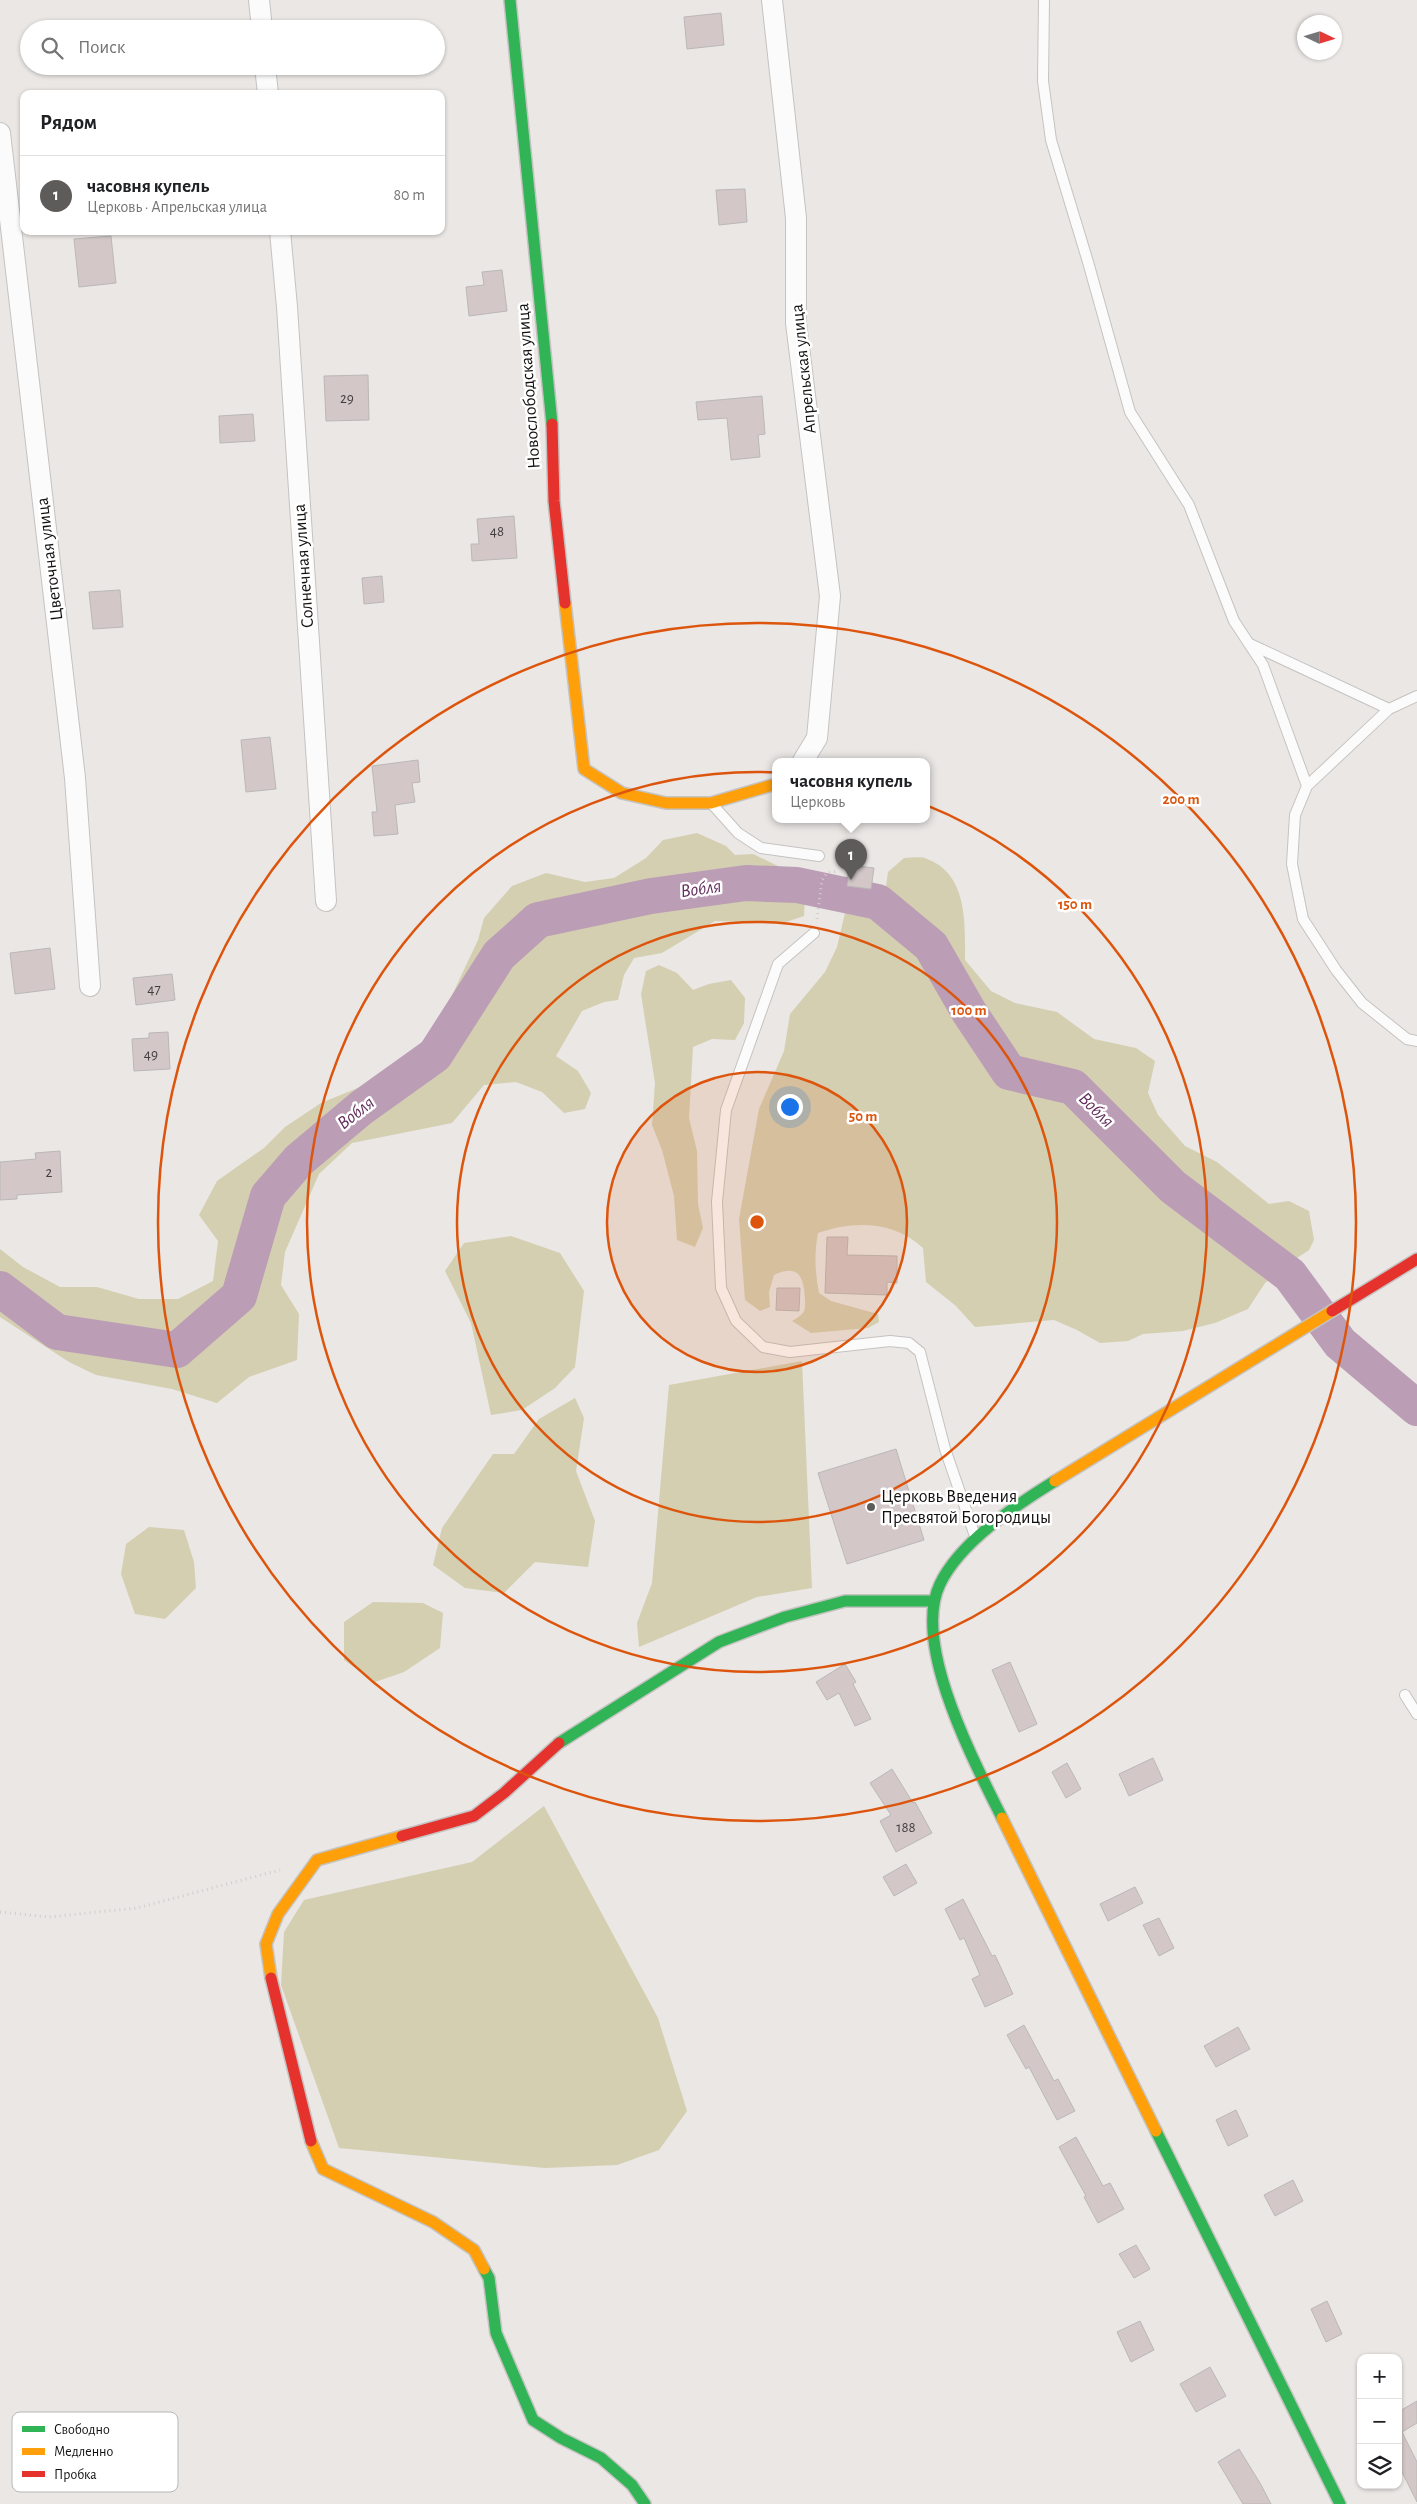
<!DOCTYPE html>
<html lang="ru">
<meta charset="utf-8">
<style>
:root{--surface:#fff;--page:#f6f6f6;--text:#202124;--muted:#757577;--line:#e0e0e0;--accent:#5e5c5b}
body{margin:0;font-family:"Alegreya Sans",sans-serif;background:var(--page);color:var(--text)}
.controls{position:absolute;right:15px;bottom:15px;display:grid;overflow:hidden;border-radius:10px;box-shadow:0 1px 4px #0004}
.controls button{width:45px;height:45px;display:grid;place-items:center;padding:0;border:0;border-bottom:1px solid var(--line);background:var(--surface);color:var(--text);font:25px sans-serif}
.compass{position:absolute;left:1297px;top:15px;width:45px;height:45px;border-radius:50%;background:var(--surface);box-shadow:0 1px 4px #0004;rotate:94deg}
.you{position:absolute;left:789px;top:1106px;width:18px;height:18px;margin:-12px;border:4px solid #fff;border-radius:50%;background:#1a73e8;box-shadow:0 0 0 8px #1a73e833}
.badge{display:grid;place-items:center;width:32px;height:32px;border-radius:50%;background:var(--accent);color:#fff;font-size:16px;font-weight:700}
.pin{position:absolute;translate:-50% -41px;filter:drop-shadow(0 1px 2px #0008)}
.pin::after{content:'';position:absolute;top:26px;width:18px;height:15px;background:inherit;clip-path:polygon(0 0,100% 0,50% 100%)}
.popup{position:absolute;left:772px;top:758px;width:158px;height:65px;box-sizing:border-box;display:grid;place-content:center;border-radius:10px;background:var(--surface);filter:drop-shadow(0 1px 4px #0005);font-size:16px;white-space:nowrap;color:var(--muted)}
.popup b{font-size:19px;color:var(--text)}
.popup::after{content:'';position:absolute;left:50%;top:100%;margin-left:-10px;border:10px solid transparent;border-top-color:var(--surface)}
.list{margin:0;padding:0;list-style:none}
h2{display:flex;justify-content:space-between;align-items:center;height:65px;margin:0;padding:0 20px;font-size:21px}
h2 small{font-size:16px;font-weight:400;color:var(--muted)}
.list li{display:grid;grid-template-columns:32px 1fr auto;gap:15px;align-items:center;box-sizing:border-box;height:80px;padding:0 20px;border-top:1px solid var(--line)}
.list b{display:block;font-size:19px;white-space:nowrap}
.list p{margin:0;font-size:16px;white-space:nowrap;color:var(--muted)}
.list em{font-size:16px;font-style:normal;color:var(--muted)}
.icon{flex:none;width:28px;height:28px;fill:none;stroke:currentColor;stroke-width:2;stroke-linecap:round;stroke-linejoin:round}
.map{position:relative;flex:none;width:1417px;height:2504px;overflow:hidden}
.search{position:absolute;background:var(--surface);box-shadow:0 1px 4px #0004;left:20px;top:20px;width:425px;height:55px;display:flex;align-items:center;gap:12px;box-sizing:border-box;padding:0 18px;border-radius:28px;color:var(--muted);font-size:19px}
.panel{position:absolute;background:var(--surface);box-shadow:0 1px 4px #0004;left:20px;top:90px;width:425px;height:145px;border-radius:10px}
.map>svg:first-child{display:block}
.green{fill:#d4cfb1}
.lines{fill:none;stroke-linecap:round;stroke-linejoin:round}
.river{stroke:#bb9db5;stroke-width:36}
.building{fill:#d3c7c8;stroke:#bab8b7}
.lane-casing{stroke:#c5c3c1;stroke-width:12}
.street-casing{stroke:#c5c3c1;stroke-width:22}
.fast-casing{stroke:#c5c3c1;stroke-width:14}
.slow-casing{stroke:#c5c3c1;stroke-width:14}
.jam-casing{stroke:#c5c3c1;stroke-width:14}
.path{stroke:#cfcece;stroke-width:3;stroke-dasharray:1 4;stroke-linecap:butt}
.lane{stroke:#fcfbfb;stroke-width:10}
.street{stroke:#fcfbfb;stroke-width:20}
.fast{stroke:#30b455;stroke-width:11}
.slow{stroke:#ff9f0a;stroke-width:11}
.jam{stroke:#e5322d;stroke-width:11}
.ring{fill:none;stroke:#dd550c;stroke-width:2.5}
.poi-dot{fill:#5e5c5b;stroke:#fff;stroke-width:2}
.labels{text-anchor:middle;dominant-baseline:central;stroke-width:5;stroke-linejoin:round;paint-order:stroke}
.number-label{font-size:15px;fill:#433e3e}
.street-label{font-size:18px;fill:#131110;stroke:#fff}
.poi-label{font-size:18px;fill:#131110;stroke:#fff;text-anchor:start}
.water-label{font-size:19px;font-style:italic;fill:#622c5b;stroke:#fff}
.key{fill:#fff;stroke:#b8b8b7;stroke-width:1}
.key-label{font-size:14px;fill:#131110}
.centre{fill:#dd550c;stroke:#fff;stroke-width:2.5}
.ring-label{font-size:15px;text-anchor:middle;font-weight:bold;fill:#dd550c;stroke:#fff;stroke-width:5;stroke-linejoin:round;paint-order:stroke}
</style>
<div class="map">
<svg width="1417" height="2504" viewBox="0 0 1417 2504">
<rect width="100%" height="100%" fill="#eae7e5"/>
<!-- green -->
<path class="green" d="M697,833L726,846L735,855L753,854L782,868L801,871L806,877L804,916L783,923L715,921L662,953L634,958L624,975L618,1000L604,1002L582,1011L556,1056L578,1071L591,1093L585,1109L564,1113L542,1092L516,1082L484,1085L452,1123L352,1143L319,1174L285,1252L281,1285L299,1314L297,1360L249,1377L217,1403L172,1389L96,1375L69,1362L0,1317V1249L23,1267L60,1287H97L139,1299H178L213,1281L218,1241L199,1215L217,1181L264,1148L285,1127L321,1103L375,1081L406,1058L437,1027L478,940L484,918L512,886L546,873L585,882L614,878L646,858L663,840Z
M904,858C911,858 921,856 927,859C968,874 965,924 965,960L991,991L1015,1003L1057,1012L1094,1039L1136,1048L1155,1061L1148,1093L1158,1115L1185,1146L1217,1162L1269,1204L1289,1201L1309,1211L1314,1240L1309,1250L1297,1258L1265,1283L1248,1309L1215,1323L1183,1331L1143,1334L1128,1341L1100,1343L1077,1330L1054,1320L975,1327L956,1306L926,1282L923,1248C895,1221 854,1220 818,1233C814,1253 815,1273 819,1293L831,1301L878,1314L879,1322L868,1328L811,1333L792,1321C795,1319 799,1317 802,1314C806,1310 805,1304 805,1299C804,1276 798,1264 774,1275L769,1292L770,1307L760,1311L745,1300L739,1219L759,1109L784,1051L790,1014L825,972L837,947L845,913L865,909L885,894L888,872Z
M659,965L677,973L693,990L709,984L731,980L745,998L744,1023L735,1040L712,1039L693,1047L689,1118L697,1151L698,1204L703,1228L695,1247L677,1240L674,1196L662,1150L652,1125L655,1083L641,994L646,971Z
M511,1236L560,1253L584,1291L575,1367L555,1388L522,1410L491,1415L471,1323L445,1271L464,1243Z
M802,1361L812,1588L757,1597L639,1647L637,1623L652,1583L669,1385Z
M575,1398L584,1418L576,1471L595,1521L588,1567L535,1562L504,1593L465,1588L433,1565L442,1528L493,1454H514L539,1419Z
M149,1527L184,1530L194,1562L196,1588L165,1619L135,1614L121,1574L126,1544Z
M373,1602L423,1603L443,1613L440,1648L404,1672L375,1682L344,1660V1622Z
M544,1806L658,2018L687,2111L659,2150L617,2165L545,2168L339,2148L281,1985L284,1932L304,1900L472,1862Z"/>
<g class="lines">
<!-- river -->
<path class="river" d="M0,1289L57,1332L177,1350L239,1296L268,1196L299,1160L361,1108L435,1055L499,955L538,920L651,896L746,883L797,885L878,902L931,946L969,1012L1009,1072L1073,1087L1173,1187L1290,1275L1340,1343L1417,1408"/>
</g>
<!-- building -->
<path class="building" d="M721,13L724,45L687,49L684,17Z
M745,189L747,222L719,225L716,190Z
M111,236L116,283L79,287L74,239Z
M502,270L507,311L469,316L466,287L484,285L482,272Z
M368,375L369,420L326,421L324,376Z
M762,396L765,434L758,435L760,457L731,460L727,418L698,420L696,402Z
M253,414L255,441L220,443L219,416Z
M514,516L517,558L472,561L471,544H479L477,519Z
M382,576L384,602L364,604L362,578Z
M120,590L123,627L93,629L89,592Z
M270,737L276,789L246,792L241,740Z
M418,760L420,782L412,783L415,802L395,805L398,834L374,836L372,812H377L372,766Z
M849,865L874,868L871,889L847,886Z
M50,948L55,989L15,994L10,953Z
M172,974L175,1000L136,1005L133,978Z
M168,1032L170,1069L134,1071L132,1039L149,1038V1033Z
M60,1151L62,1192L17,1195V1199L0,1200V1162L36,1159L35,1153Z
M827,1237H848L847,1255L897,1256V1283L887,1282V1295L825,1293Z
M777,1288H800L799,1311L776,1310Z
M896,1449L924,1540L847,1564L818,1473Z
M1010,1662L1037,1724L1019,1732L992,1670Z
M845,1664L856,1682L853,1684L871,1719L855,1726L839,1693L827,1700L816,1682Z
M1153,1758L1163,1780L1129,1796L1119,1774Z
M1067,1763L1081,1789L1066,1798L1052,1772Z
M892,1769L913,1803L915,1802L932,1833L896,1852L880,1821L891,1815L870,1783Z
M906,1864L917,1883L894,1896L883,1877Z
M1135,1887L1143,1903L1108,1921L1100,1904Z
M963,1899L992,1956L995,1955L1013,1994L985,2007L972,1979L980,1975L964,1938L960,1940L945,1909Z
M1159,1918L1174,1948L1159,1956L1143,1925Z
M1024,2025L1054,2081L1058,2079L1075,2111L1057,2120L1029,2067L1026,2069L1007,2035Z
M1238,2027L1250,2049L1216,2067L1204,2046Z
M1236,2110L1248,2136L1228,2146L1216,2120Z
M1076,2137L1103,2186L1110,2183L1124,2209L1098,2223L1084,2197L1086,2196L1059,2147Z
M1293,2180L1303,2201L1275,2216L1264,2195Z
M1136,2245L1150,2269L1134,2278L1119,2254Z
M1327,2301L1342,2334L1326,2342L1311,2309Z
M1140,2321L1154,2350L1131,2362L1117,2332Z
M1210,2367L1226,2396L1196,2412L1180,2384Z
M1417,2401V2423L1402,2432L1417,2462V2502L1398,2464V2412Z
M1239,2449L1260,2483L1271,2504H1243L1218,2462Z"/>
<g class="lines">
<!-- lane casing -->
<g class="lane-casing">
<path id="lane" d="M1044,0L1043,81L1051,140L1088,262L1130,412L1189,505L1234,621L1263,665L1307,786L1295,815L1292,864L1303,919L1336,970L1362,1003L1407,1039L1417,1041
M1250,644L1389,709L1417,696
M1307,786L1389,709
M712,804L738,833L761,848L819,856
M814,933L778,964L726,1110L717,1202L721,1288L736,1321L763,1347L790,1352L890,1341L909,1343L920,1352L945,1449L975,1536
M1405,1695L1417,1714"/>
</g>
<!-- street casing -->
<g class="street-casing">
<path id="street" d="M259,0L262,29
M772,0L796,218V323L830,596L817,738L803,761
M265,66L268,94
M0,133L75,778L90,986
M280,231L287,307L326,901"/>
</g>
<!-- fast casing -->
<g class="fast-casing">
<path id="fast" d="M510,0L552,424
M559,1743L719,1642L785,1617L845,1601H934
M1002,1818C975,1763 911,1644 940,1584C960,1542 1016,1505 1055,1481
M1156,2131L1340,2504
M484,2269L489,2278L496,2333L533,2420L561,2438L601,2458L632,2485L645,2504"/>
</g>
<!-- slow casing -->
<g class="slow-casing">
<path id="slow" d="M565,603L584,769L622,793L666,803H711L776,784
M1055,1481L1332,1311
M1002,1818L1156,2131
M271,1978L266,1944L278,1914L317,1860L402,1836
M311,2141L323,2169L433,2222L474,2250L484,2269"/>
</g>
<!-- jam casing -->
<g class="jam-casing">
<path id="jam" d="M552,424L554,501L565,603
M1332,1311L1417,1259
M402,1836L474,1816L504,1793L559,1743
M271,1978L311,2141"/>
</g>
<!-- path -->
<path class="path" d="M817,919L822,880L827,873L838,871
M0,1912L49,1917L137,1908L280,1870"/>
<!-- lane -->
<use href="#lane" class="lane"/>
<!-- street -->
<use href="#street" class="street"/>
<!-- fast -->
<use href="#fast" class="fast"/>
<!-- slow -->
<use href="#slow" class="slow"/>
<!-- jam -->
<use href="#jam" class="jam"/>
</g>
<!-- distance rings -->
<circle cx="757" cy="1222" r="150" fill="#dd550c" fill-opacity=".12"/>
<g class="ring">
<circle cx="757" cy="1222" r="150"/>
<circle cx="757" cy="1222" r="300"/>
<circle cx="757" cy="1222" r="450"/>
<circle cx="757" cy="1222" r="599"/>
</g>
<!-- markers -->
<circle class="poi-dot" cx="871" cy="1507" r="5"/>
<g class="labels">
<!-- number labels -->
<g class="number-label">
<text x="347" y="398">29</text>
<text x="497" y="531">48</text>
<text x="154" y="989">47</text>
<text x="151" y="1054">49</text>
<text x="49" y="1172">2</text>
<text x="906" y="1827">188</text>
</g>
<!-- street labels -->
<g class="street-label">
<text transform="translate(804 369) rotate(-96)">Апрельская улица</text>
<text transform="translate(529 386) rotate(-94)">Новослободская улица</text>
<text transform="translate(50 559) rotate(-97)">Цветочная улица</text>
<text transform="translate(304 566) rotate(-94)">Солнечная улица</text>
</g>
<!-- poi labels -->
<g class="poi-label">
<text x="881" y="1497">Церковь Введения<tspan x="881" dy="21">Пресвятой Богородицы</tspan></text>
</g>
<!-- water labels -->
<g class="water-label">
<text transform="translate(701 889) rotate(-8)">Вобля</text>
<text transform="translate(1096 1110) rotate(45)">Вобля</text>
<text transform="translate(356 1113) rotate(-38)">Вобля</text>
</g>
</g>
<!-- legend -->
<rect x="12" y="2412" width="166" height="80" rx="8" class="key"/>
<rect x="22" y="2426" width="23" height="6" fill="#30b455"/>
<rect x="22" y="2448" width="23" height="7" fill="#ff9f0a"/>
<rect x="22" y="2471" width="23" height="6" fill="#e5322d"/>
<g class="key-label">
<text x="54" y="2434">Свободно</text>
<text x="54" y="2456">Медленно</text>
<text x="54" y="2479">Пробка</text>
</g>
<circle cx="757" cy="1222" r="8" class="centre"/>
<g class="ring-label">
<text x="1181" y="804">200 m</text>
<text x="1075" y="909">150 m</text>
<text x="969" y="1015">100 m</text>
<text x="863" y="1121">50 m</text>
</g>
</svg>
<div class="controls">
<button>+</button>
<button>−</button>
<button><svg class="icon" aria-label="layers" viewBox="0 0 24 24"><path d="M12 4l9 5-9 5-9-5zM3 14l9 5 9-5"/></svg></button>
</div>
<svg class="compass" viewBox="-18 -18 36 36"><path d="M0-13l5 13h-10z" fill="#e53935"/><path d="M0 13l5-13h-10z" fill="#757577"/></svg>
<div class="you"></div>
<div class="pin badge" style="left:851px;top:880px">1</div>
<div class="popup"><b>часовня купель</b>Церковь</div>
<div class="search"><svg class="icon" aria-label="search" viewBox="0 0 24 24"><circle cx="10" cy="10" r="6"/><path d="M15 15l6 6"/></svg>Поиск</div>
<section class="panel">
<h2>Рядом<small></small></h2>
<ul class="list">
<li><span class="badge">1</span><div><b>часовня купель</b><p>Церковь · Апрельская улица</p></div><em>80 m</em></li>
</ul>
</section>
</div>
